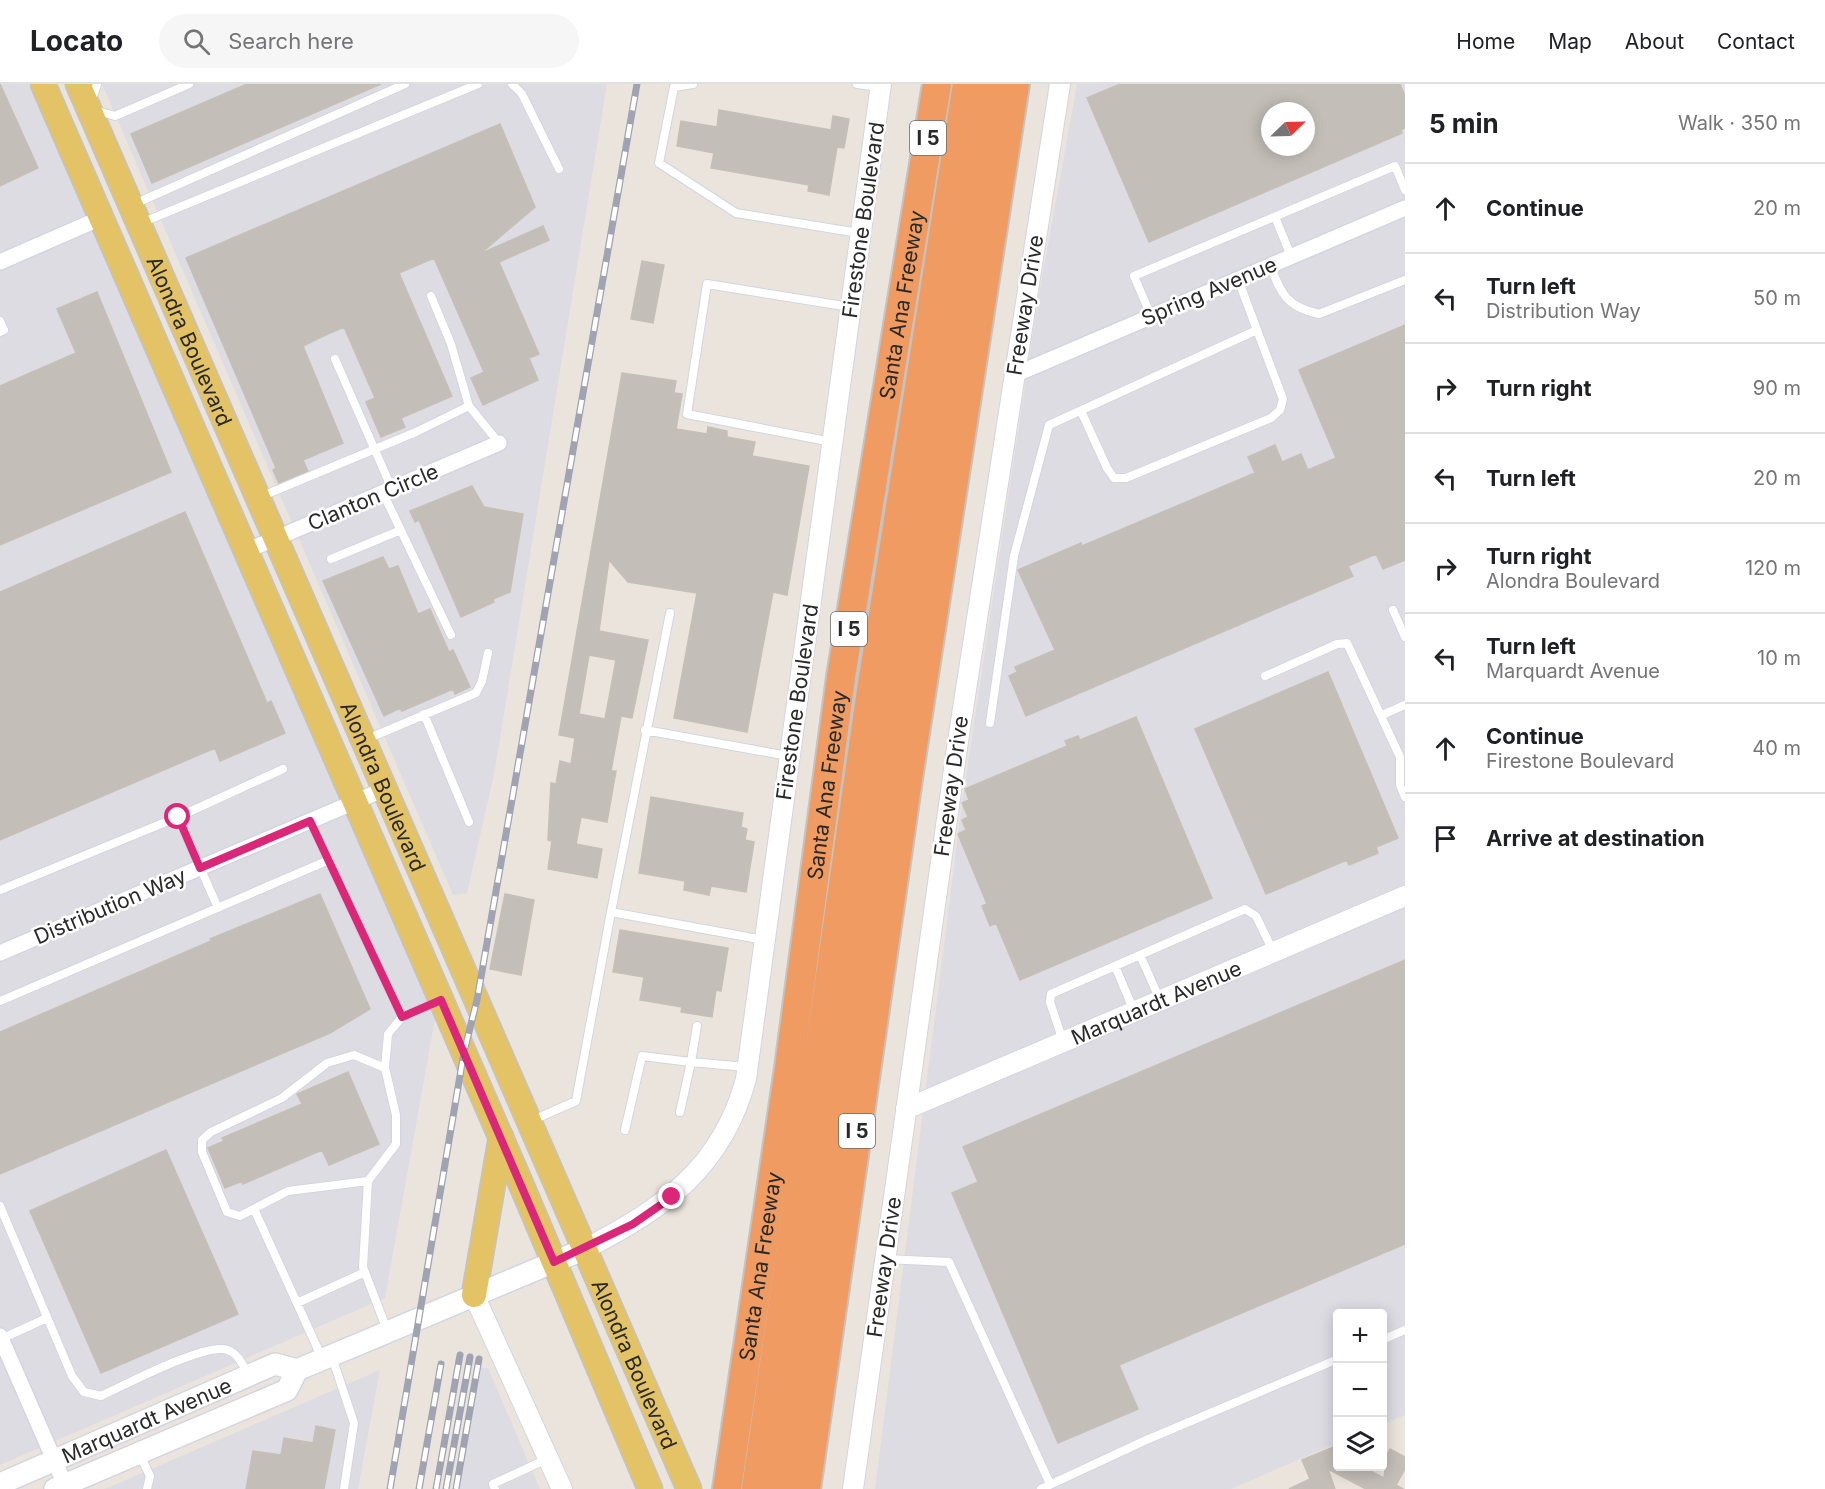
<!DOCTYPE html>
<meta charset="utf-8">
<style>
:root{--surface:#fff;--page:#f6f6f6;--text:#202124;--muted:#757577;--line:#e0e0e0}
body{margin:0;font-family:Inter,sans-serif;background:var(--page);color:var(--text)}
.controls{position:absolute;right:18px;bottom:18px;display:grid;overflow:hidden;border-radius:6px;box-shadow:0 3px 15px #0003}
.controls button{width:54px;height:54px;display:grid;place-items:center;padding:0;border:0;border-bottom:2px solid var(--line);background:var(--surface);color:var(--text);font:30px sans-serif}
.compass{position:absolute;left:1261px;top:18px;width:54px;height:54px;border-radius:50%;background:var(--surface);box-shadow:0 3px 15px #0003;rotate:67deg}
.stop{position:absolute;width:18px;height:18px;margin:-14px;border:4px solid #db2777;border-radius:50%;background:#fff}
.stop.end{background:#db2777;border-color:#fff;box-shadow:0 2px 6px #0008}
.list{margin:0;padding:0;list-style:none}
h2{display:flex;justify-content:space-between;align-items:center;height:78px;margin:0;padding:0 24px;font-size:26px}
h2 small{font-size:20px;font-weight:400;color:var(--muted)}
.list li{display:grid;grid-template-columns:39px 1fr auto;gap:18px;align-items:center;box-sizing:border-box;height:90px;padding:0 24px;border-top:2px solid var(--line)}
.list b{display:block;font-size:22px;white-space:nowrap}
.list p{margin:0;font-size:20px;white-space:nowrap;color:var(--muted)}
.list em{font-size:20px;font-style:normal;color:var(--muted)}
.icon{flex:none;width:33px;height:33px;fill:none;stroke:currentColor;stroke-width:2;stroke-linecap:round;stroke-linejoin:round}
.map{position:relative;flex:none;width:1405px;height:1405px;overflow:hidden}
header{display:flex;align-items:center;gap:36px;box-sizing:border-box;height:84px;padding:0 30px;background:var(--surface);border-bottom:2px solid var(--line)}
header strong{font-size:28px}
nav{display:flex;gap:33px;margin-inline-start:auto;font-size:21px}
.search{width:420px;height:54px;background:var(--page);display:flex;align-items:center;gap:15px;box-sizing:border-box;padding:0 21px;border-radius:33px;color:var(--muted);font-size:22px}
main{display:flex}
aside{flex:1;background:var(--surface)}
.map>svg:first-child{display:block}
.industrial{fill:#dedce3;fill-rule:evenodd}
.building{fill:#c3beb8;stroke:#c5bfb6;stroke-width:1.5;fill-rule:evenodd}
.lines{fill:none;stroke-linecap:round;stroke-linejoin:round}
.service-casing{stroke:#d2d5e1;stroke-width:10}
.minor-casing{stroke:#d2d5e1;stroke-width:18}
.tertiary-casing{stroke:#d2d5e1;stroke-width:22}
.secondary-casing{stroke:#d2d5e1;stroke-width:24}
.primary-casing{stroke:#c3c3c3;stroke-width:27}
.motorway-casing{stroke:#c3c3c3;stroke-width:32}
.service{stroke:#fff;stroke-width:8}
.minor{stroke:#fff;stroke-width:15}
.tertiary{stroke:#fff;stroke-width:20}
.secondary{stroke:#fff;stroke-width:21}
.primary{stroke:#e4c367;stroke-width:24}
.motorway{stroke:#f09b61;stroke-width:28}
.rail-casing{stroke:#9fa3b2;stroke-width:7}
.rail{stroke:#fff;stroke-width:4.5;stroke-dasharray:14;stroke-linecap:butt}
.route{stroke:#db2777;stroke-width:8}
.labels{text-anchor:middle;dominant-baseline:central;stroke-width:5;stroke-linejoin:round;paint-order:stroke}
.shield{fill:#fff;stroke:#696969;stroke-width:1.5}
.shield-label{font-size:20px;font-weight:bold;fill:#292929}
.street-label{font-size:21px;fill:#292929;stroke:#fff}
</style>
<header>
<strong>Locato</strong>
<div class="search"><svg class="icon" aria-label="search" viewBox="0 0 24 24"><circle cx="10" cy="10" r="6"/><path d="M15 15l6 6"/></svg>Search here</div>
<nav><a>Home</a><a>Map</a><a>About</a><a>Contact</a></nav>
</header>
<main>
<div class="map">
<svg width="1405" height="1405" viewBox="0 0 1405 1405">
<rect width="100%" height="100%" fill="#eae4dc"/>
<!-- industrial -->
<path class="industrial" d="M0,0H28L436,929L385,1214L0,1381Z
M102,0H607L494,691L467,809L453,811Z
M1077,0H1405V1331L1383,1340L1382,1230H1338L1337,1359L1231,1405H875L962,719L1037,222ZM1270,27H1306V63H1270Z
M479,1284H488L540,1405H459Z
M380,1286L358,1405H104L112,1402Z"/>
<!-- building -->
<path class="building" d="M0,0L38,84L0,102Z
M247,0H381L152,99L131,50Z
M1120,0H1400L1405,12V44L1401,46L1402,49L1149,158L1087,14ZM1270,27H1306V63H1270Z
M719,26L831,46L833,32L849,35L844,64L837,63L829,111L808,107L809,101L711,84L714,69L677,62L681,37L717,43Z
M500,40L535,123L480,170L543,142L549,156L499,178L539,270L529,274L538,296L483,321L471,294L484,288L434,174L399,189L452,312L401,334L405,343L381,353L366,318L375,314L344,243L321,253L303,262L343,359L303,376L308,387L279,399L273,386L276,384L186,174Z
M642,177L664,181L653,239L631,235Z
M97,208L171,388L0,461V302L76,269L57,225Z
M1405,241V476L1383,485L1376,470L1348,482L1353,492L1026,632L1009,592L1017,588L1015,583L1055,566L1018,486L1081,459L1082,462L1255,389L1248,373L1275,361L1282,378L1301,370L1308,386L1336,374L1299,286Z
M622,289L676,297L674,309L682,310L676,345L707,350L708,343L727,347V353L755,358L752,372L809,382L787,511L773,508L747,648L674,634L697,509L628,498L609,476L599,547L648,556L632,634L621,632L611,687H616L607,738L581,733L576,760L602,765L597,794L548,785L552,757L548,756L551,699L556,700L560,677L571,680L575,654L559,651ZM589,571L616,576L605,635L579,630Z
M472,402L484,423L523,430L510,508L493,515L494,518L461,533L419,436L415,438L410,427Z
M185,428L267,619L271,617L285,649L220,677L215,664L0,756V508Z
M383,473L389,485L398,482L418,530L430,525L449,568L453,566L470,603L455,610L453,605L402,627L400,624L384,632L323,497Z
M1328,588L1398,754L1376,763L1378,769L1349,781L1347,776L1266,810L1195,645Z
M1136,633L1212,814L1020,896L996,839L990,842L982,822L987,820L958,750L966,746L962,736L968,733L962,719L969,716L965,705L1067,662L1065,657L1078,652L1080,656Z
M651,713L743,729L741,743L747,745L745,756L754,758L746,808L711,802L709,811L684,806L685,797L639,789Z
M320,810L370,925L330,949L0,1090V948L211,857L210,855Z
M505,810L534,816L521,891L490,885Z
M620,846L728,864L721,907L716,906L712,933L681,928L682,923L640,916L644,893L613,888Z
M1405,876V1160L1119,1281L1138,1325L1058,1359L952,1109L978,1098L963,1063Z
M348,988L379,1060L329,1081L322,1066L243,1100L242,1097L225,1104L208,1064L224,1057L222,1054L302,1020L297,1010Z
M166,1066L238,1230L101,1289L30,1127Z
M316,1342L335,1346L324,1405H246L253,1367L281,1371L284,1354L313,1359Z
M1338,1361V1383H1363L1384,1394L1387,1371L1390,1365L1405,1373V1385L1396,1401L1403,1405H1366L1328,1385L1335,1405H1289L1310,1395L1302,1376Z"/>
<g class="lines">
<!-- service casing -->
<g class="service-casing">
<path id="service" d="M512,0L522,10L559,85
M693,0L674,3L659,79L736,129L859,149
M857,0L879,3
M92,16L97,0
M94,26L115,32L189,0
M132,121L405,0
M1275,133L1291,172
M141,139L478,0
M1270,181C1281,210 1287,223 1319,230L1405,196
M431,212L451,260L469,322L499,359
M1151,232L1134,192L1395,82L1405,106
M0,237L4,246L0,248
M335,275L392,405
M1081,327L1107,384L1114,394H1126L1271,334L1280,326L1283,315L1257,246
M832,358L687,330L707,200L850,223
M383,409L451,551
M260,413L416,348L469,322
M331,475L401,446
M1393,526L1405,553
M670,529L611,828L764,856
M1265,592L1337,560L1347,559L1400,673V701L1405,713
M424,630L469,738
M1382,631L1405,621
M990,639L1014,472L1049,341L1257,246L1238,195
M645,646L788,672
M367,655L476,609L482,597L488,569
M310,737L402,933
M0,806L178,733
M218,824L178,733L283,685
M1140,871L1160,916
M1115,882L1134,927
M0,917L329,776
M1063,957L1050,918L1051,910L1245,825L1256,832L1273,867
M680,1028L691,978L746,983
M531,1037L576,1017L611,828
M625,1046L642,972L691,978L697,942
M368,1097L288,1107L240,1132L227,1128L202,1068V1056L211,1048L282,1014L327,979L354,971L385,984
M0,1122L72,1292L84,1308L101,1312C127,1300 197,1263 223,1265C236,1266 243,1280 248,1291
M254,1125L322,1274
M886,1175L949,1178L1050,1400
M297,1219L365,1188
M387,1246L363,1183L368,1097L396,1060V1031L385,984L388,950L402,933L439,917
M1,1255L47,1234
M1382,1256L1405,1246
M332,1273L354,1339L344,1405
M140,1371L150,1392L147,1405
M495,1405L493,1400L547,1375
M1041,1405L1144,1357L1338,1275"/>
</g>
<!-- minor casing -->
<g class="minor-casing">
<path id="minor" d="M0,178L101,134
M1014,291L1405,124
M246,467L499,359
M0,869L385,705
M0,1252L65,1401"/>
</g>
<!-- tertiary casing -->
<g class="tertiary-casing">
<g id="tertiary">
<path id="s1" d="M906,1025L1405,812"/>
<path d="M585,1165C664,1124 722,1084 746,995L881,0"/>
<path d="M474,1211L562,1405"/>
<path d="M853,1405L958,657L1060,0"/>
</g>
</g>
<!-- secondary casing -->
<g class="secondary-casing">
<g id="secondary">
<path id="s2" d="M0,1400L275,1280L297,1286L585,1165"/>
<path d="M55,1405L287,1306L297,1286"/>
</g>
</g>
<!-- primary casing -->
<g class="primary-casing">
<g id="primary">
<path d="M43,0L518,1093L650,1405"/>
<path id="s3" d="M78,0L689,1405"/>
<path d="M474,1211L501,1053"/>
</g>
</g>
<!-- motorway casing -->
<g class="motorway-casing">
<g id="motorway">
<path id="s4" d="M727,1405L789,984L841,593L937,0"/>
<path d="M756,1405L871,607L967,0"/>
<path d="M783,1405L885,682L989,0"/>
<path d="M806,1405L909,688L1015,0"/>
</g>
</g>
<!-- service -->
<use href="#service" class="service"/>
<!-- minor -->
<use href="#minor" class="minor"/>
<!-- tertiary -->
<use href="#tertiary" class="tertiary"/>
<!-- secondary -->
<use href="#secondary" class="secondary"/>
<!-- primary -->
<use href="#primary" class="primary"/>
<!-- motorway -->
<use href="#motorway" class="motorway"/>
<!-- rail casing -->
<g class="rail-casing">
<path id="rail" d="M390,1405L464,968L477,916L637,0
M419,1405L441,1280
M436,1405L460,1271
M446,1405L470,1273
M456,1405L479,1275"/>
</g>
<!-- rail -->
<use href="#rail" class="rail"/>
</g>
<g class="lines">
<!-- route -->
<path class="route" d="M178,733L200,784L310,737L402,933L441,916L554,1178L633,1140L672,1113"/>
</g>
<g class="labels">
<!-- shield labels -->
<g class="shield">
<rect x="910" y="37" width="36" height="34" rx="4.5"/>
<rect x="831" y="528" width="36" height="34" rx="4.5"/>
<rect x="839" y="1030" width="36" height="34" rx="4.5"/>
</g>
<g class="shield-label">
<text x="928" y="54">I 5</text>
<text x="849" y="545">I 5</text>
<text x="857" y="1047">I 5</text>
</g>
<!-- street labels -->
<g class="street-label">
<text transform="translate(863 136) rotate(-82)">Firestone Boulevard</text>
<text transform="translate(1209 207) rotate(-23)">Spring Avenue</text>
<text stroke="none"><textPath href="#s4" startOffset="1197">Santa Ana Freeway</textPath></text>
<text transform="translate(1025 221) rotate(-81)">Freeway Drive</text>
<text stroke="none"><textPath href="#s3" startOffset="280">Alondra Boulevard</textPath></text>
<text transform="translate(373 413) rotate(-23)">Clanton Circle</text>
<text transform="translate(797 618) rotate(-82)">Firestone Boulevard</text>
<text stroke="none"><textPath href="#s3" startOffset="766">Alondra Boulevard</textPath></text>
<text stroke="none"><textPath href="#s4" startOffset="711">Santa Ana Freeway</textPath></text>
<text transform="translate(951 702) rotate(-82)">Freeway Drive</text>
<text transform="translate(110 822) rotate(-23)">Distribution Way</text>
<text stroke="none"><textPath href="#s1" startOffset="272">Marquardt Avenue</textPath></text>
<text stroke="none"><textPath href="#s4" startOffset="225">Santa Ana Freeway</textPath></text>
<text transform="translate(884 1183) rotate(-82)">Freeway Drive</text>
<text stroke="none"><textPath href="#s3" startOffset="1396">Alondra Boulevard</textPath></text>
<text stroke="none"><textPath href="#s2" startOffset="160">Marquardt Avenue</textPath></text>
</g>
</g>
</svg>
<div class="controls">
<button>+</button>
<button>−</button>
<button><svg class="icon" aria-label="layers" viewBox="0 0 24 24"><path d="M12 4l9 5-9 5-9-5zM3 14l9 5 9-5"/></svg></button>
</div>
<svg class="compass" viewBox="-18 -18 36 36"><path d="M0-13l5 13h-10z" fill="#e53935"/><path d="M0 13l5-13h-10z" fill="#757577"/></svg>
<div class="stop" style="left:178px;top:733px"></div>
<div class="stop end" style="left:672px;top:1113px"></div>
</div>
<aside>
<h2>5 min<small>Walk · 350 m</small></h2>
<ul class="list">
<li><svg class="icon" aria-label="ahead" viewBox="0 0 24 24"><path d="M12 20V5M6 11l6-6 6 6"/></svg><div><b>Continue</b></div><em>20 m</em></li>
<li><svg class="icon" aria-label="left" viewBox="0 0 24 24"><path d="M17 20v-9H6M10 6l-5 5 5 5"/></svg><div><b>Turn left</b><p>Distribution Way</p></div><em>50 m</em></li>
<li><svg class="icon" aria-label="right" viewBox="0 0 24 24"><path d="M7 20v-9h11M14 6l5 5-5 5"/></svg><div><b>Turn right</b></div><em>90 m</em></li>
<li><svg class="icon" aria-label="left" viewBox="0 0 24 24"><path d="M17 20v-9H6M10 6l-5 5 5 5"/></svg><div><b>Turn left</b></div><em>20 m</em></li>
<li><svg class="icon" aria-label="right" viewBox="0 0 24 24"><path d="M7 20v-9h11M14 6l5 5-5 5"/></svg><div><b>Turn right</b><p>Alondra Boulevard</p></div><em>120 m</em></li>
<li><svg class="icon" aria-label="left" viewBox="0 0 24 24"><path d="M17 20v-9H6M10 6l-5 5 5 5"/></svg><div><b>Turn left</b><p>Marquardt Avenue</p></div><em>10 m</em></li>
<li><svg class="icon" aria-label="ahead" viewBox="0 0 24 24"><path d="M12 20V5M6 11l6-6 6 6"/></svg><div><b>Continue</b><p>Firestone Boulevard</p></div><em>40 m</em></li>
<li><svg class="icon" aria-label="arrive" viewBox="0 0 24 24"><path d="M6 21V4h12l-3 4 3 4H6"/></svg><div><b>Arrive at destination</b></div></li>
</ul>
</aside>
</main>
